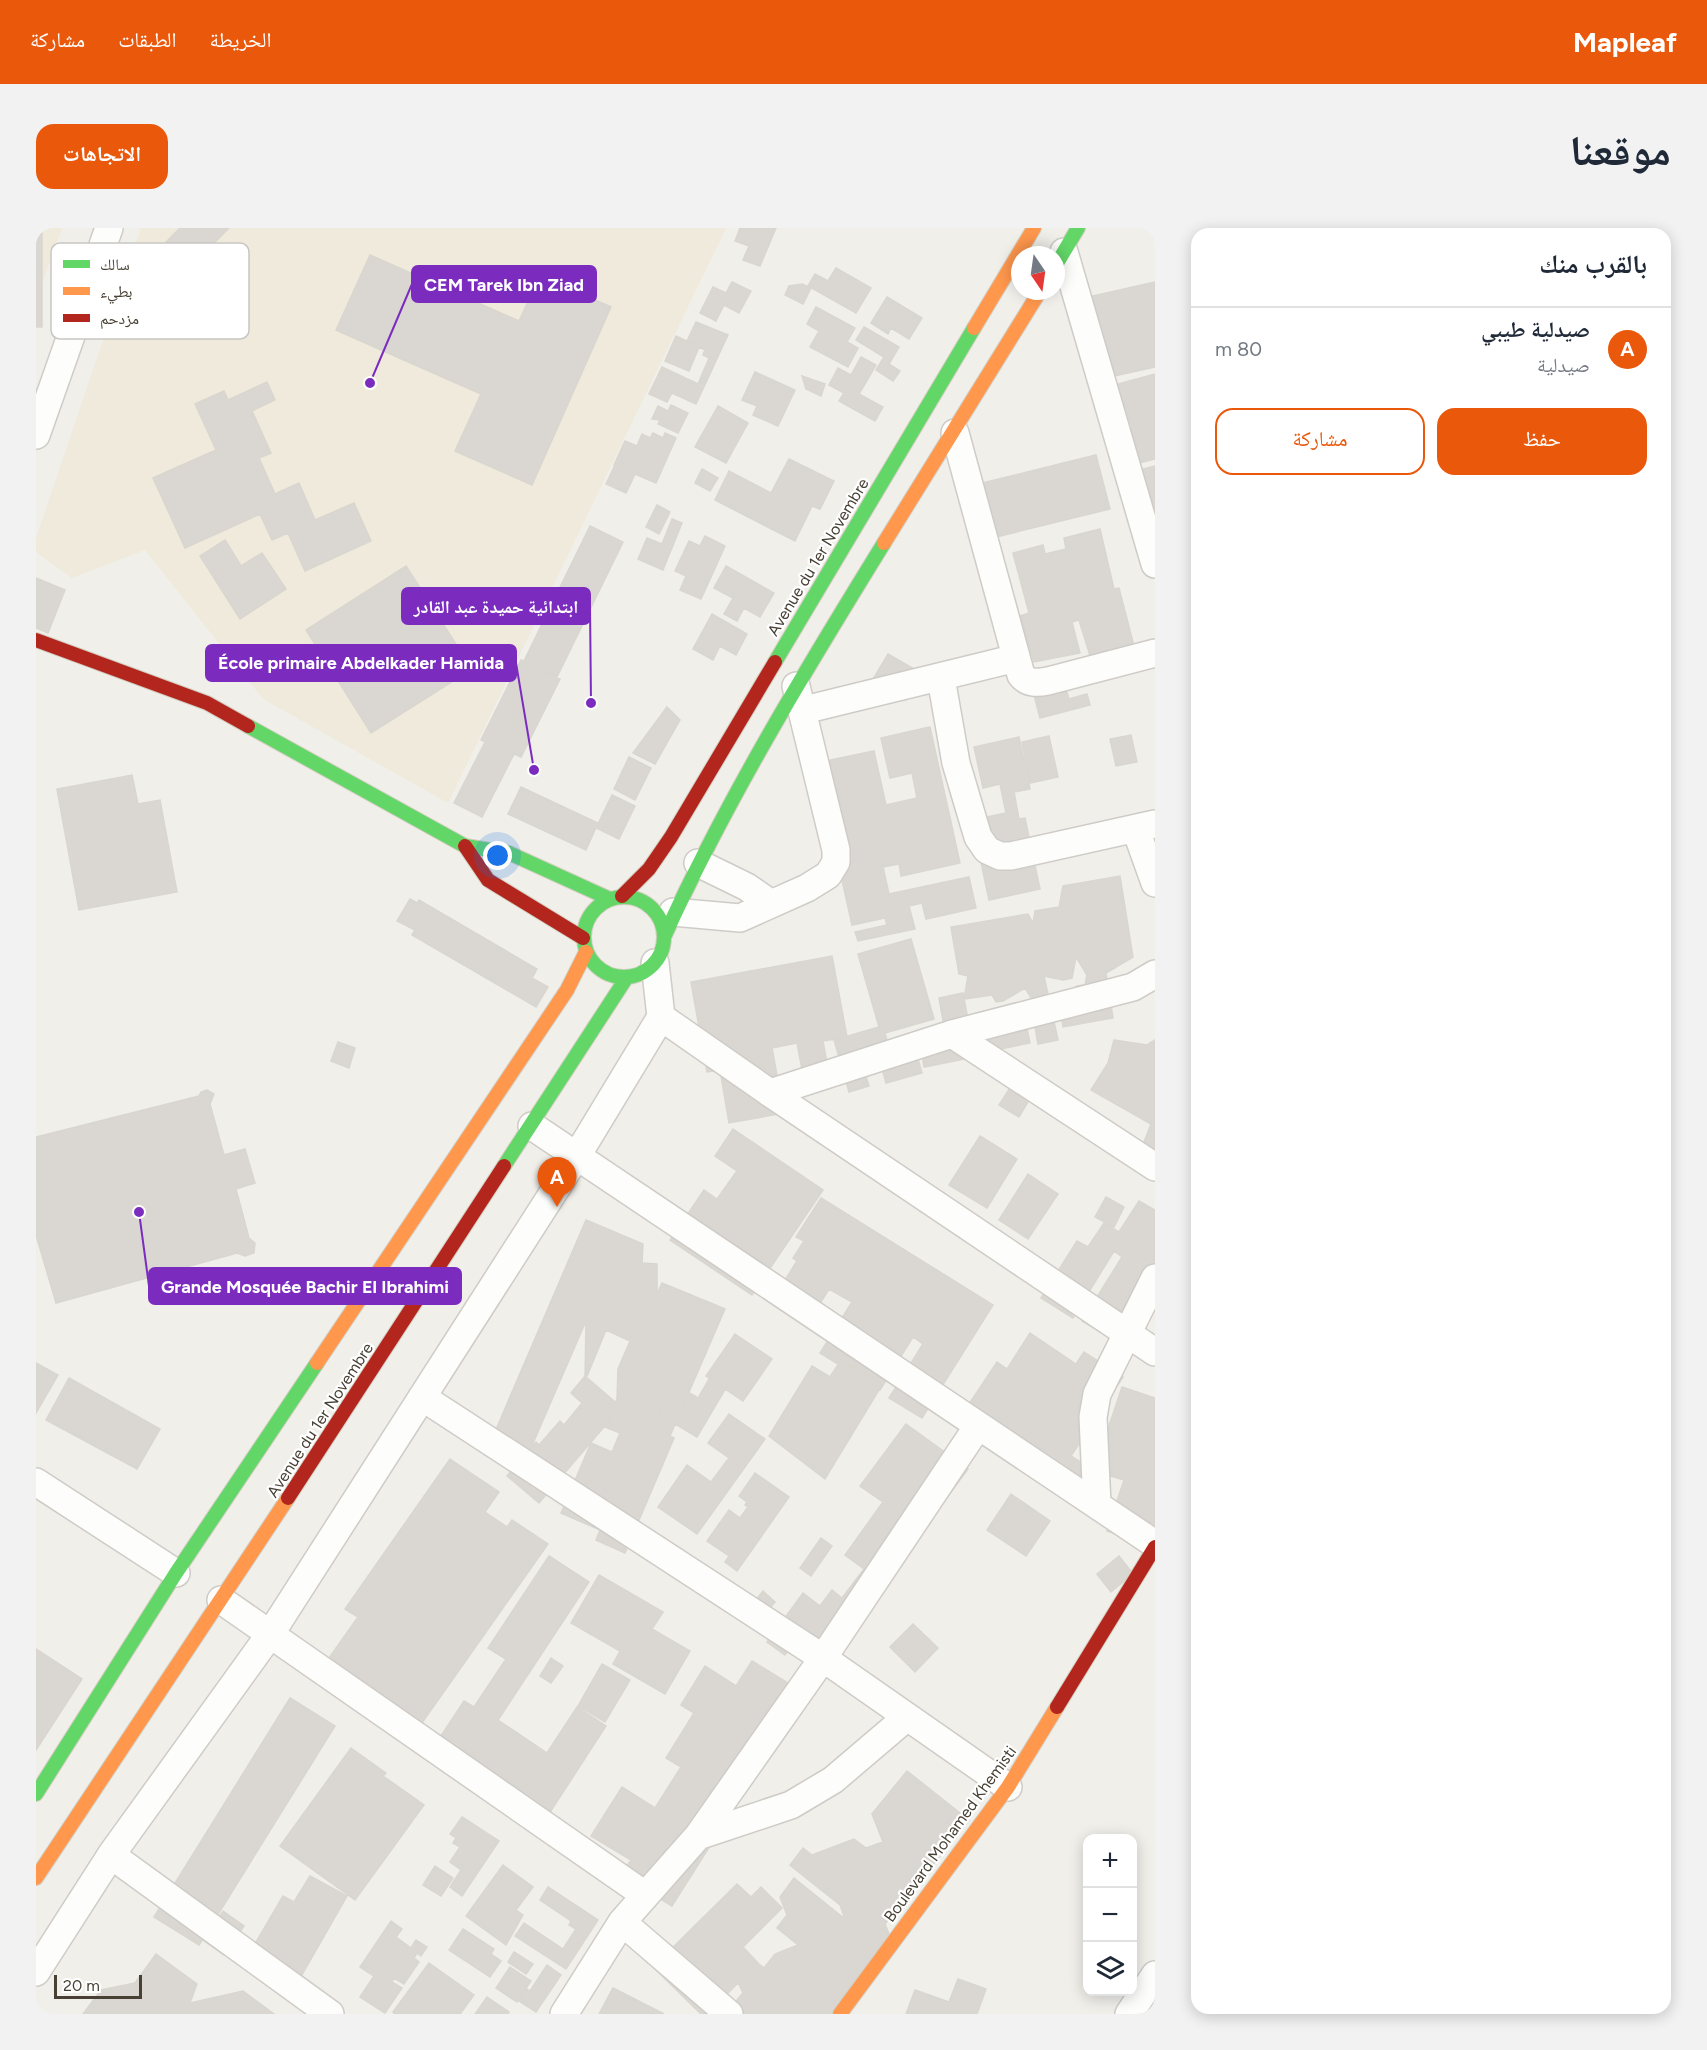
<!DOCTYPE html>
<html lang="ar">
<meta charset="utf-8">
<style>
:root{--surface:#fff;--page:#f2f2f3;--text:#1f2937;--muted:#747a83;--line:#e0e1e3;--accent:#ea580c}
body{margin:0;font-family:Figtree,"Noto Naskh Arabic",sans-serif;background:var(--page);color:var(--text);direction:rtl}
.controls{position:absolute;right:18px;bottom:18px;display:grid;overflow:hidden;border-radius:12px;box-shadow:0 3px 15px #0003}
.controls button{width:54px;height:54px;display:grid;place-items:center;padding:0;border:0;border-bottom:2px solid var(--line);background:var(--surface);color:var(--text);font:30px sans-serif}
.compass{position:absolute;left:975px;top:18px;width:54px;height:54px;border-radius:50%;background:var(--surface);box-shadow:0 3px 15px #0003;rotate:167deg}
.scale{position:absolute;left:18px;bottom:15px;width:88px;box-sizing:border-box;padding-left:6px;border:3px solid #484034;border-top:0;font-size:16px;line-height:21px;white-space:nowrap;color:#484034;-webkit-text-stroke:4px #fff;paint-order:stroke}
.you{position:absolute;left:462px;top:628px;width:21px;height:21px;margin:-15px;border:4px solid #fff;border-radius:50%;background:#1a73e8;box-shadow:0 0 0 9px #1a73e833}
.badge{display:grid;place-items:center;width:39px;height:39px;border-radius:50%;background:var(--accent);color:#fff;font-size:20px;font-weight:700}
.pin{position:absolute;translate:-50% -50px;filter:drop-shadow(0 2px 3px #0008)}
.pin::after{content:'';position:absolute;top:32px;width:21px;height:18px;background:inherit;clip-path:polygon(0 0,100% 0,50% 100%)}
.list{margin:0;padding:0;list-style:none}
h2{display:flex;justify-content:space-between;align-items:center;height:78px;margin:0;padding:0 24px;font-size:26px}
h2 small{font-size:20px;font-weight:400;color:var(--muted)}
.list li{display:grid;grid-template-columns:39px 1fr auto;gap:18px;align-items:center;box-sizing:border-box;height:84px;padding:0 24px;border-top:2px solid var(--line)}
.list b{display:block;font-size:22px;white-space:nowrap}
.list p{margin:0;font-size:20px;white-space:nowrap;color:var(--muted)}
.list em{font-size:20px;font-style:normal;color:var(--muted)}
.actions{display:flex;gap:12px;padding:18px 24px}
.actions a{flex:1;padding:14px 0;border:2px solid var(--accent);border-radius:18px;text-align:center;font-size:21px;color:var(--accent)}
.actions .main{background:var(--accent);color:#fff}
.icon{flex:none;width:33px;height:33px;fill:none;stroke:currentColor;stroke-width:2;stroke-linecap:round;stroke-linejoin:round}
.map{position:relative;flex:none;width:1119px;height:1786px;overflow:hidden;direction:ltr;border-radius:18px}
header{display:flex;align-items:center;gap:36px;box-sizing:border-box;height:84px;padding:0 30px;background:var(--accent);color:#fff}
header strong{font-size:28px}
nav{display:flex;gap:33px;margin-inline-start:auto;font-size:21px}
.intro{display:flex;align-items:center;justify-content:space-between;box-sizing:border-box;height:144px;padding:0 36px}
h1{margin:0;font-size:42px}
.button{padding:15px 27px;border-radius:18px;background:var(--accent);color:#fff;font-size:21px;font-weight:700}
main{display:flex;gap:36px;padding:0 36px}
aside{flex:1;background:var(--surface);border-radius:18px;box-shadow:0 3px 15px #0003}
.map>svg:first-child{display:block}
.education{fill:#efeadb}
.building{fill:#dad7d2;stroke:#d9d6cf;stroke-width:1.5}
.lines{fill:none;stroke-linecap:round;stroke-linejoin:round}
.street-casing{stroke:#cfccc7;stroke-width:30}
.fast-casing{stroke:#d2cec1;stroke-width:16}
.slow-casing{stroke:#d2cec1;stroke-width:16}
.jam-casing{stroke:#d2cec1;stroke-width:16}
.street{stroke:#fdfdfc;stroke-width:27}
.fast{stroke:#63d668;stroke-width:14}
.slow{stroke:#ff974d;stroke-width:14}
.jam{stroke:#b3261e;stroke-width:14}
.labels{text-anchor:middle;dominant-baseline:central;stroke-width:4.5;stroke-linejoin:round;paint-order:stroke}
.street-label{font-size:16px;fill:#484034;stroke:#fff}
.key{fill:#fff;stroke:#c8c6c2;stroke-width:1.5}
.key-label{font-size:16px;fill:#484034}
.leader{fill:none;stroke:#7b2cbf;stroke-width:2}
.callout-dot{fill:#7b2cbf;stroke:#fff;stroke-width:2}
.callout{fill:#7b2cbf;stroke:#7b2cbf;stroke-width:2}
.callout-label{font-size:18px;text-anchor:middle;font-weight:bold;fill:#fff}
</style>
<header>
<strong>Mapleaf</strong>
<nav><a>الخريطة</a><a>الطبقات</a><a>مشاركة</a></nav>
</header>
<div class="intro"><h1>موقعنا</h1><a class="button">الاتجاهات</a></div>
<main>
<aside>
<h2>بالقرب منك<small></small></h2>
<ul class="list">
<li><span class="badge">A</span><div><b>صيدلية طيبي</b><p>صيدلية</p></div><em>80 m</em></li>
</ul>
<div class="actions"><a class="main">حفظ</a><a>مشاركة</a></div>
</aside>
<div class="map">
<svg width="1119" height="1786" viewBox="0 0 1119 1786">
<rect width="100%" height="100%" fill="#f0efea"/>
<!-- education -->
<path class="education" d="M0,0H26L0,72Z
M105,0H690L412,575L227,471L109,322L36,350L0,324V310Z"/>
<!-- building -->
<path class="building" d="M0,0H6V99H0Z
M144,0H193L119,74L95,49Z
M704,0H740L724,38L707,32L713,18L699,13Z
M334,27L483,93L504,48L575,79L496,257L419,223L445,166L300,102Z
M800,40L835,60L820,85L772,58L779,46L792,53Z
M696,54L715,63L703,85L688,77L680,93L664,85L677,59L690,65Z
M1119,54V139L1069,150L1052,69Z
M766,56L775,60L767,76L749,67L753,58Z
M851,69L886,90L873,111L855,100L852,106L835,95Z
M780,79L819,100L811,114L822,120L812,139L774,119L783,103L771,96Z
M660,94L692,107L660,176L636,165L631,174L613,166L626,139L662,156L673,130L667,127L669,122L651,113Z
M828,99L863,119L853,136L864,143L857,153L840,142L848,129L820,112Z
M640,108L663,119L653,143L629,133Z
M825,129L840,137L823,166L847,179L839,193L803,173L808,165L793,157L802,140L815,147Z
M719,144L759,162L742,198L717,187L721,178L706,172Z
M1119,146V231L1091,238L1082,203L1096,200L1082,156Z
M766,148L789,156L785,168L770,161Z
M231,154L239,172L216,183L235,225L223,230L239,266L263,255L279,292L318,275L335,313L269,343L252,305L236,312L224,286L149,320L117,250L180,222L159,176L188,163L192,172Z
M635,177L652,185L642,205L622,196L624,192L616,191L622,178L632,183Z
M682,178L712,195L690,235L659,219Z
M617,205L627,210L629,205L640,210L620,255L578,237L589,213L601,218L606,206L614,210Z
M1060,227L1074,281L956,310L942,256Z
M753,231L798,253L784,281L776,278L759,313L679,272L693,243L735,265Z
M579,237L599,246L590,265L570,256Z
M1119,238V329L1096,244Z
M666,241L682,250L674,263L659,255Z
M621,277L634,284L623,306L610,299Z
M636,291L646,295L627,342L602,331L611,310L626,316Z
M554,298L587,314L521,449L488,433Z
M1064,301L1078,361L1083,360L1099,422L1056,434L1043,392L1036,394L1044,425L998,434L984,388L993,385L977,325L1007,317L1009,326L1030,321L1028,310Z
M669,308L689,318L665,371L644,362L650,348L639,343L653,313L664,318Z
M189,312L205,338L226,325L250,361L204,391L164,328Z
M370,338L436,441L335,505L270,402Z
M690,338L738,365L724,389L708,380L701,393L688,386L697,370L678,360Z
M0,350L29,362L12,405L0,400Z
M676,386L711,406L700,427L684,418L677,432L657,421Z
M852,426L885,445L870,472L836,453Z
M485,432L524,451L485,529L478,526L446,589L418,575L449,514L445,512Z
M1028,455L1033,471L1051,466L1054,477L1004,490L997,463Z
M631,479L644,492L619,536L597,525Z
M894,499L924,635L865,648L863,636L847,639L853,666L933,649L940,680L890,691L886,675L873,678L879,701L822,713L819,704L851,697L849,690L816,697L780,535L838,523L850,577L881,570L876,545L854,550L845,510Z
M1095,507L1101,534L1080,538L1074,511Z
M1013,508L1022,549L994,555L986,514Z
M983,509L994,561L978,564L983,591L989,590L1004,661L953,672L936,592L970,585L964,556L947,560L938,519Z
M593,529L615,540L599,572L578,561Z
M96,547L102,576L124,572L141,664L43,682L21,561Z
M485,559L562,595L550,622L472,586Z
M576,567L599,578L583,611L560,600Z
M1084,648L1097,729L1070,745L1077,790L1027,799L1022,770L1041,758L1049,757L1051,747L1040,729L1036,750L1027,752L1008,748L1022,812L1002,816L997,788L1004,784L989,760L967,773L960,774L956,767L928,771L932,748L923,746L915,699L992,686L997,695L999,683L1023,679L1027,658Z
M374,671L381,675L383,672L501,741L496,750L512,759L500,779L376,707L379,702L361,693Z
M875,711L898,791L849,805L852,817L876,810L886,845L850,855L844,833L827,838L833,858L813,864L798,812L843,799L822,726Z
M796,728L811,809L787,813L793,847L768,852L761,815L736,820L748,885L693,895L684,842L671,844L655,754Z
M927,765L939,829L888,839L883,808L909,804L903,770Z
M986,778L994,815L949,824L941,787Z
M1078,812L1111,817L1119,812V924L1106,919L1115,896L1055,862L1072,835Z
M302,814L319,820L313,840L295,833Z
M977,855L996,867L983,889L963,877Z
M171,862L178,866L174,876L188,927L209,921L219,955L200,961L213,1010L219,1015L218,1025L209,1028L201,1025L20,1075L0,1007V909L163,868L165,864Z
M697,901L787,962L716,1067L634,1012L668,962L681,971L701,943L679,928Z
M944,908L981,931L951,980L913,957Z
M992,946L1022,966L992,1011L963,992Z
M1070,969L1088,979L1078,999L1059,989Z
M785,970L957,1077L886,1190L853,1170L887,1116L877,1109L844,1162L784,1125L816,1074L793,1061L775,1090L739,1068L761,1033L757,1030L768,1013L760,1009Z
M1103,973L1119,982V1069L1088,1118L1046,1093L1086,1029L1078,1023L1037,1090L1005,1070L1041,1013L1052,1019L1068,995L1083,1004Z
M550,992L607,1016L606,1035L621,1036V1066L626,1055L689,1081L634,1208L638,1210L589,1325L560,1312L564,1302L525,1285L555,1215L576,1224L584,1205L569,1199L581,1171L582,1141L594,1113L570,1102L549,1153L550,1093L485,1243L449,1227Z
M994,1105L1040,1136L1048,1124L1087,1149L1035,1228L1068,1249L1049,1277L921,1194L961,1134L971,1141Z
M699,1106L736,1131L707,1173L670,1148Z
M805,1132L846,1157L789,1251L733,1208L776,1138L794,1149Z
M0,1135L22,1147L0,1185Z
M677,1144L694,1153L661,1209L622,1186L640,1157L662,1170Z
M549,1148L585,1179L503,1275L471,1248L500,1214L503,1217L524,1193L528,1197L546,1175L535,1165Z
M33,1150L124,1201L101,1241L10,1192Z
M1086,1159L1119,1170V1295L1112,1316L1071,1303L1088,1252L1058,1243Z
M693,1186L729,1211L661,1306L622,1279L651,1237L675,1254L693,1230L672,1215Z
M870,1196L932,1241L786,1440L756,1418L749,1427L731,1414L767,1365L784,1378L796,1362L806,1370L828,1341L809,1327L847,1274L824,1258Z
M414,1231L463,1264L449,1284L471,1299L476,1292L512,1316L374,1512L281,1447L322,1389L309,1381Z
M719,1245L753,1269L701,1343L689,1334L693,1328L671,1313L693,1282L704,1290L712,1279L709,1277L711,1274L703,1268Z
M975,1266L1014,1293L990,1328L951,1302Z
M785,1310L796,1318L775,1348L764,1340Z
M513,1328L553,1354L462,1492L511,1525L541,1479L570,1498L509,1592L397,1520L428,1473L438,1479L470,1431L452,1420Z
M1083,1328L1097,1346L1075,1364L1061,1346Z
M563,1347L627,1384L616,1401L654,1423L629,1466L577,1436L584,1423L535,1395Z
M727,1363L739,1374L723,1392L712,1382Z
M877,1396L902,1420L879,1444L854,1419Z
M0,1421L46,1451L0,1522Z
M515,1430L527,1438L515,1455L504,1448Z
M716,1433L770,1466L636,1678L585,1647L595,1632L555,1608L586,1559L619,1580L645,1539L630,1530L658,1485L645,1477L669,1438L700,1458Z
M566,1436L594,1452L569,1494L542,1478Z
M254,1470L299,1498L163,1717L118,1689Z
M315,1520L350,1545L347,1548L388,1577L319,1672L244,1618Z
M871,1543L933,1592L849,1696L853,1706L795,1786H689L707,1765L702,1754L719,1733L728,1740L739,1726L762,1717L741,1700L751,1687L744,1669L758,1650L809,1691L804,1677L754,1637L767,1620L776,1627L818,1611L830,1620L847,1614L836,1586Z
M426,1589L463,1613L426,1668L414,1659L425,1642L414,1634L424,1619L417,1615L420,1610L414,1606Z
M467,1637L497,1659L480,1682L487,1687L470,1717L430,1688Z
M399,1638L417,1650L405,1668L387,1657Z
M274,1648L311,1668L255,1766L206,1738L247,1668L258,1674Z
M701,1656L715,1669L725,1659L746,1680L707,1719L722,1735L671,1786H665L617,1739Z
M512,1659L562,1692L530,1741L479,1708L488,1695L527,1721L540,1701L533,1697L535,1693L504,1672Z
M187,1683L208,1698L188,1727L167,1712Z
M355,1693L366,1701L360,1709L375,1720L380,1712L391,1719L385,1728L381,1725L378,1730L383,1734L368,1756L358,1750L356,1754L366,1760L349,1785L324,1769L338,1748L324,1739Z
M427,1701L458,1721L455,1726L465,1733L454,1749L413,1722Z
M478,1724L497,1736L490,1746L472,1734Z
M120,1726L161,1756L154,1775L207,1763L238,1786H47L65,1762L99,1755Z
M393,1735L438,1767L424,1786H359L357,1784Z
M511,1737L525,1747L500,1784L483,1773L491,1761L494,1763Z
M474,1739L495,1753L481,1774L460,1760Z
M922,1751L950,1761L941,1786H870L879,1762L913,1774Z
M577,1760L628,1786H563Z
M451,1769L473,1784L472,1786H439Z"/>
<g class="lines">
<!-- street casing -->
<g class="street-casing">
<path id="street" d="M1028,24L1119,336
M919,205L985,447C992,456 1002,455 1012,453L1119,425
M0,207L73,0
M905,450L920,535L942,609L951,622L964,628H975L1119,596
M768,482L980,430
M1100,602L1119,655
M662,635L711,659L734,675
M637,684L704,690L771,660L792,647L800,634V622L760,458
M625,789L734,865L1119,1124
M916,806L1119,939
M734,865L916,806L1097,759L1119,746
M496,898L1119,1316
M386,1169L787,1430L972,1559
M0,1254L140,1345
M1061,1277L1057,1189L1061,1166L1119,1050
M185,1372L609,1667
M662,1608L755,1577L797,1552L871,1489
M75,1627L294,1786
M586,1694L693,1786
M0,1744L75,1627L235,1405L542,926L625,789L619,735
M528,1786L586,1694L662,1608L787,1430L942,1198
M1093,1786L1119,1747"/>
</g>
<!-- fast casing -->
<g class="fast-casing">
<path id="fast" d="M1020,37L1042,0
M739,434L938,100
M212,498L429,618L473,625L574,671
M548 709a40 40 0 1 1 80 0a40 40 0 1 1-80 0Z
M629,707C691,571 769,443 848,315
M468,938L591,749
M0,1566L140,1345L281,1135"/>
</g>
<!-- slow casing -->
<g class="slow-casing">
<path id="slow" d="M938,100L998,0
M848,315L1004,63
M281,1135L531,762L550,724
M0,1650L252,1270
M804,1786L972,1559L1021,1479"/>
</g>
<!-- jam casing -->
<g class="jam-casing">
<path id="jam" d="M0,412L171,475L212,498
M429,618L452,652L547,710
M586,668L613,641L635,609L739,434
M252,1270L468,938
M1021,1479L1119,1319"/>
</g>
<!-- street -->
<use href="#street" class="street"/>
<!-- fast -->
<use href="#fast" class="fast"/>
<!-- slow -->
<use href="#slow" class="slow"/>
<!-- jam -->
<use href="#jam" class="jam"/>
</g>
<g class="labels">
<!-- street labels -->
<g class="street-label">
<text transform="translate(782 329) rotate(-59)">Avenue du 1er Novembre</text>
<text transform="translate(284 1192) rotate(-57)">Avenue du 1er Novembre</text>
<text transform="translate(914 1606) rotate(-54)">Boulevard Mohamed Khemisti</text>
</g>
</g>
<!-- legend -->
<rect x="15" y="15" width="198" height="96" rx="9" class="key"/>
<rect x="27" y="32" width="27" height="8" fill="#63d668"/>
<rect x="27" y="59" width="27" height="8" fill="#ff974d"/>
<rect x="27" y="86" width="27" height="8" fill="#b3261e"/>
<g class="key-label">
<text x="64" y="42">سالك</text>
<text x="64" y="69">بطيء</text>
<text x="64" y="96">مزدحم</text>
</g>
<!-- callouts -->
<path class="leader" d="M334 155L376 56M555 475L554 378M498 542L480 435M103 984L113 1058"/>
<g class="callout-dot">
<circle cx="334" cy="155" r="6"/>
<circle cx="555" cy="475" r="6"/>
<circle cx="498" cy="542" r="6"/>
<circle cx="103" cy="984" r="6"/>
</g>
<g class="callout">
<rect x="376" y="38" width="184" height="36" rx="6"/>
<rect x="366" y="360" width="188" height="36" rx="6"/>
<rect x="170" y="417" width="310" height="36" rx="6"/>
<rect x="113" y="1040" width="312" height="36" rx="6"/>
</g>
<g class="callout-label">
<text x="468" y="63">CEM Tarek Ibn Ziad</text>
<text x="460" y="385">ابتدائية حميدة عبد القادر</text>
<text x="325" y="441">École primaire Abdelkader Hamida</text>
<text x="269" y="1065">Grande Mosquée Bachir El Ibrahimi</text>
</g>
</svg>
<div class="controls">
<button>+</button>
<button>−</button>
<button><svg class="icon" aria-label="layers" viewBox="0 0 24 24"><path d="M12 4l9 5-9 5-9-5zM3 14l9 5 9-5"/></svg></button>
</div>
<svg class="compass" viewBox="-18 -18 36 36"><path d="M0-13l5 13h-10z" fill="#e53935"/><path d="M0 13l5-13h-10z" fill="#747a83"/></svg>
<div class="scale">20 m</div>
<div class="you"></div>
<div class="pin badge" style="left:521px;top:979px">A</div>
</div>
</main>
